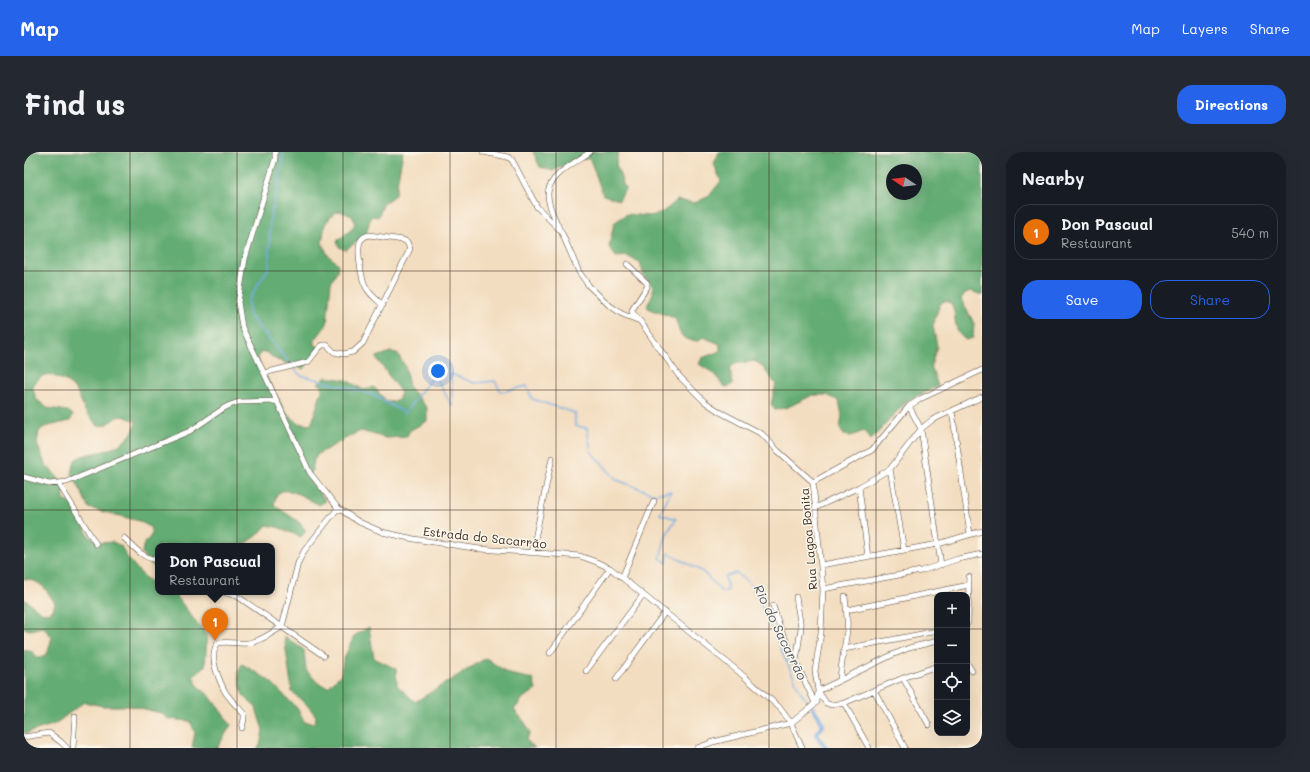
<!DOCTYPE html>
<meta charset="utf-8">
<style>
:root{--surface:#171b24;--page:#242831;--text:#f1f3f6;--muted:#9ea1a6;--line:#363941;--accent:#2563eb}
body{margin:0;font-family:Mali,sans-serif;background:var(--page);color:var(--text)}
.controls{position:absolute;right:12px;bottom:12px;display:grid;overflow:hidden;border-radius:8px;box-shadow:0 4px 16px #0002}
.controls button{width:36px;height:36px;display:grid;place-items:center;padding:0;border:0;border-bottom:1px solid var(--line);background:var(--surface);color:var(--text);font:20px sans-serif}
.compass{position:absolute;left:862px;top:12px;width:36px;height:36px;border-radius:50%;background:var(--surface);box-shadow:0 4px 16px #0002;rotate:283deg}
.you{position:absolute;left:414px;top:219px;width:14px;height:14px;margin:-10px;border:3px solid #fff;border-radius:50%;background:#1a73e8;box-shadow:0 0 0 6px #1a73e833}
.badge{display:grid;place-items:center;width:26px;height:26px;border-radius:50%;background:var(--accent);color:#fff;font-size:13px;font-weight:700}
.pin{position:absolute;translate:-50% -33px;filter:drop-shadow(0 1px 2px #0008)}
.pin::after{content:'';position:absolute;top:21px;width:14px;height:12px;background:inherit;clip-path:polygon(0 0,100% 0,50% 100%)}
.popup{position:absolute;left:131px;top:391px;width:120px;height:52px;box-sizing:border-box;display:grid;place-content:center;border-radius:8px;background:var(--surface);filter:drop-shadow(0 1px 3px #0005);font-size:13px;white-space:nowrap;color:var(--muted)}
.popup b{font-size:15px;color:var(--text)}
.popup::after{content:'';position:absolute;left:50%;top:100%;margin-left:-8px;border:8px solid transparent;border-top-color:var(--surface)}
.list{margin:0;padding:0;list-style:none}
h2{display:flex;justify-content:space-between;align-items:center;height:52px;margin:0;padding:0 16px;font-size:17px}
h2 small{font-size:13px;font-weight:400;color:var(--muted)}
.list li{display:grid;grid-template-columns:26px 1fr auto;gap:12px;align-items:center;box-sizing:border-box;height:56px;margin:0 8px 8px;padding:0 8px;border:1px solid var(--line);border-radius:16px}
.list b{display:block;font-size:15px;white-space:nowrap}
.list p{margin:0;font-size:13px;white-space:nowrap;color:var(--muted)}
.list em{font-size:13px;font-style:normal;color:var(--muted)}
.actions{display:flex;gap:8px;padding:12px 16px}
.actions a{flex:1;padding:9px 0;border:1px solid var(--accent);border-radius:16px;text-align:center;font-size:14px;color:var(--accent)}
.actions .main{background:var(--accent);color:#fff}
.icon{flex:none;width:22px;height:22px;fill:none;stroke:currentColor;stroke-width:2;stroke-linecap:round;stroke-linejoin:round}
.map{position:relative;flex:none;width:958px;height:596px;overflow:hidden;border-radius:16px}
header{display:flex;align-items:center;gap:24px;box-sizing:border-box;height:56px;padding:0 20px;background:var(--accent);color:#fff}
header strong{font-size:19px}
nav{display:flex;gap:22px;margin-inline-start:auto;font-size:14px}
.intro{display:flex;align-items:center;justify-content:space-between;box-sizing:border-box;height:96px;padding:0 24px}
h1{margin:0;font-size:28px}
.button{padding:10px 18px;border-radius:16px;background:var(--accent);color:#fff;font-size:14px;font-weight:700}
main{display:flex;gap:24px;padding:0 24px}
aside{flex:1;background:var(--surface);border-radius:16px;box-shadow:0 4px 16px #0002}
.map>svg:first-child{display:block}
.forest{fill:#64ac73;stroke:#506b48;fill-rule:evenodd}
.lines{fill:none;stroke-linecap:round;stroke-linejoin:round}
.stream{stroke:#74abe3;stroke-width:1.5}
.canal{stroke:#74abe3;stroke-width:4.5}
.minor-casing{stroke:#574536;stroke-width:6}
.minor{stroke:#fff;stroke-width:5}
.grid{fill:none;stroke:#3b2a1e;stroke-width:1;stroke-opacity:0.55}
.labels{text-anchor:middle;dominant-baseline:central;stroke-width:3;stroke-linejoin:round;paint-order:stroke}
.street-label{font-size:12px;fill:#3b2a1e;stroke:#fbf7ec}
.water-label{font-size:13px;font-style:italic;fill:#4f5763;stroke:#fbf7ec}
</style>
<header>
<strong>Map</strong>
<nav><a>Map</a><a>Layers</a><a>Share</a></nav>
</header>
<div class="intro"><h1>Find us</h1><a class="button">Directions</a></div>
<main>
<div class="map">
<svg width="958" height="596" viewBox="0 0 958 596">
<rect width="100%" height="100%" fill="#fbf7ec"/>
<filter id="ink" filterUnits="userSpaceOnUse"><feTurbulence type="fractalNoise" baseFrequency=".025" numOctaves="2"/><feDisplacementMap in="SourceGraphic" scale="8" xChannelSelector="R" yChannelSelector="G"/><feConvolveMatrix kernelMatrix="1 2 1 2 8 2 1 2 1" color-interpolation-filters="sRGB"/></filter>
<filter id="wash" filterUnits="userSpaceOnUse"><feTurbulence type="fractalNoise" baseFrequency=".012" numOctaves="4" result="noise"/><feDisplacementMap in="SourceGraphic" scale="16" xChannelSelector="R" yChannelSelector="G"/><feGaussianBlur stdDeviation="0.9" result="paint"/><feColorMatrix in="noise" values="0 0 0 0 0 0 0 0 0 0 0 0 0 0 0 0 0 1.4 0 .05"/><feComposite in="paint" operator="in"/></filter>
<g filter="url(#wash)">
<rect width="100%" height="100%" fill="#f3ddc0"/>
<!-- forest -->
<path class="forest" d="M0,0H379L371,43L360,51L354,65L347,64L342,83L321,98L315,95L313,89L329,76L331,70L328,64L316,59L310,61L301,72L298,91L304,103L314,112L313,119L307,131L303,172L291,188V193L295,195L280,217L253,208L242,200L236,201L233,209L263,262L274,271L287,273L299,235L294,231L302,225L322,228L340,238L350,235L362,249L368,250L374,247L377,241L353,207V205L366,200L373,201L381,214L385,235L403,256V269L385,279L383,285L362,286L337,279L330,282L294,302L290,308L287,322L283,325L302,349L295,353C285,348 260,330 252,344C251,346 251,350 250,353L275,370L282,379L277,385L256,376L243,373L233,384L218,394H134V415L126,412L118,401L119,394L128,382L126,375L115,369L65,356L48,321L51,308C61,301 72,302 83,298C97,294 111,283 112,269L99,264L93,265L82,273L74,274L61,259L53,240L44,230L25,222L18,224L8,234L12,247L23,256L44,259L49,263L46,269L20,275L15,279L13,292L21,312L39,331L40,347L48,352L65,384L76,391L89,390L97,394L103,405L120,425L134,434V440H146L151,442L183,485L181,514L169,524L175,536L185,543L207,573L193,596H168L171,580L166,569L144,567L137,561L108,554H78L60,550L31,572L0,582V498L9,500L13,505H20L24,500L28,485L19,475L6,478L0,476V447L17,460L23,461L29,458L31,451C22,438 18,428 0,427Z
M509,0H594L592,12L601,37L595,48L579,43L566,7H553L529,19L516,15Z
M695,0H958V143L947,139L941,141L937,147L950,171L949,186L942,188C927,179 934,164 927,151L920,149L915,154L909,174L913,194L907,214L914,234L883,249L847,288L840,279L827,284L820,283L816,277L818,263L815,249L803,243H789L764,255L751,258L747,252L752,232L736,212L730,209L710,212L706,217L709,232L703,235L698,233L692,223L675,212L678,206L696,199V192L679,185L675,189C655,188 657,183 651,166L625,157L623,154L629,141V134L620,124L616,111L603,104L592,105L585,95L590,71L603,62C627,64 634,68 652,48L671,51L685,44L697,29L690,12ZM868,18H892V42H868Z
M345,475L350,506L372,517L373,533L391,550L462,506L485,522L509,527L512,538L499,546L490,558L500,569L506,581L502,588L511,596H233L236,594L239,578L232,556L219,543L214,521L218,512L245,528L274,557L280,570L291,571L292,564L284,554L268,540L260,484L280,498L282,518L294,531L304,535L317,522L319,509L330,484Z"/>
<g class="lines">
<!-- stream -->
<path class="stream" d="M259,0L258,15L246,67L245,115L224,149L225,163L267,213
M270,216L276,223L347,242L381,261L410,222L428,254L427,222L451,231L471,229L477,240L503,234L508,247L551,261V274L563,276L567,300L593,328L631,342L647,339L636,362L652,367L643,381L636,406L643,411L644,401L679,420L699,441L704,438L701,425L712,421L728,434L777,541L788,554"/>
<!-- canal -->
<path class="canal" d="M789,556L799,572L792,582L802,596"/>
</g>
</g>
<g filter="url(#ink)">
<g class="lines">
<!-- minor casing -->
<g class="minor-casing">
<path id="minor" d="M251,0V7L221,107L214,150L218,175L240,221L286,321L314,356L335,370L358,380L390,387L456,397L556,404L570,409L586,416L715,520L755,555L767,571L778,596
M459,0L484,5L488,8L513,55L537,79L555,120L565,134L585,153L598,162L616,169L655,224L681,250L696,260L738,282L754,299L789,330L799,437L797,481L791,519L794,539L793,550L767,571L689,590L673,596
M535,76C531,66 524,55 524,43C523,24 552,10 566,0
M603,112L623,131V135L608,158V160L614,167
M240,221L284,210L296,195L299,193H303L310,200L319,202L329,200L339,191L386,97L383,90L379,88L345,83C341,84 339,85 337,88C332,95 337,127 342,135C345,142 352,147 359,153
M885,254L897,277L917,413
M928,259L946,382
M866,317L880,398
M0,325L25,332L43,330L166,279L200,256L206,253L215,250L253,249
M789,330L848,298L885,254L898,246L958,218
M35,332L72,392
M835,335L844,405
M791,356L835,335L866,317L897,277L908,268L958,245
M100,386C109,394 121,409 134,407
M508,401L528,306
M797,413L914,392L958,379
M598,426L630,349
M799,437L897,419L934,407L958,402
M199,440L213,444L300,504
M749,454L756,476L791,551
M823,458L945,433
M943,472L944,470L945,425
M913,489L885,496L868,503L794,539L802,551L807,553L820,551L879,526L913,514
M820,497L913,479
M526,501L586,416
M772,509L777,476L772,445
M943,511L948,519
M909,516L913,523
M562,519L619,443
M879,526L905,573
M592,527L641,460
M816,528C817,511 821,495 823,478C824,467 822,456 821,444
M850,538L881,596
M820,551L845,596
M218,576L220,567V562C214,555 205,547 200,538C194,525 184,504 194,491C204,489 213,492 223,491C235,491 248,480 258,475L274,411L280,399L314,356
M0,585L25,581L37,590L43,596
M49,596L51,564"/>
</g>
<!-- minor -->
<use href="#minor" class="minor"/>
</g>
</g>
<!-- grid -->
<path class="grid" d="M106,0V596M213,0V596M319,0V596M426,0V596M532,0V596M639,0V596M745,0V596M852,0V596M0,119H958M0,238H958M0,358H958M0,477H913M943,477H958"/>
<g class="labels">
<!-- street labels -->
<g class="street-label">
<text transform="translate(461 385) rotate(6)">Estrada do Sacarrão</text>
<text transform="translate(784 387) rotate(-95)">Rua Lagoa Bonita</text>
</g>
<!-- water labels -->
<g class="water-label">
<text transform="translate(757 480) rotate(64)">Rio do Sacarrão</text>
</g>
</g>
</svg>
<div class="controls">
<button>+</button>
<button>−</button>
<button><svg class="icon" aria-label="locate" viewBox="0 0 24 24"><circle cx="12" cy="12" r="6"/><path d="M12 2v4M12 18v4M2 12h4M18 12h4"/></svg></button>
<button><svg class="icon" aria-label="layers" viewBox="0 0 24 24"><path d="M12 4l9 5-9 5-9-5zM3 14l9 5 9-5"/></svg></button>
</div>
<svg class="compass" viewBox="-18 -18 36 36"><path d="M0-13l5 13h-10z" fill="#e53935"/><path d="M0 13l5-13h-10z" fill="#9ea1a6"/></svg>
<div class="you"></div>
<div class="pin badge" style="left:191px;top:489px;background:#e8710a">1</div>
<div class="popup"><b>Don Pascual</b>Restaurant</div>
</div>
<aside>
<h2>Nearby<small></small></h2>
<ul class="list">
<li><span class="badge" style="background:#e8710a">1</span><div><b>Don Pascual</b><p>Restaurant</p></div><em>540 m</em></li>
</ul>
<div class="actions"><a class="main">Save</a><a>Share</a></div>
</aside>
</main>
